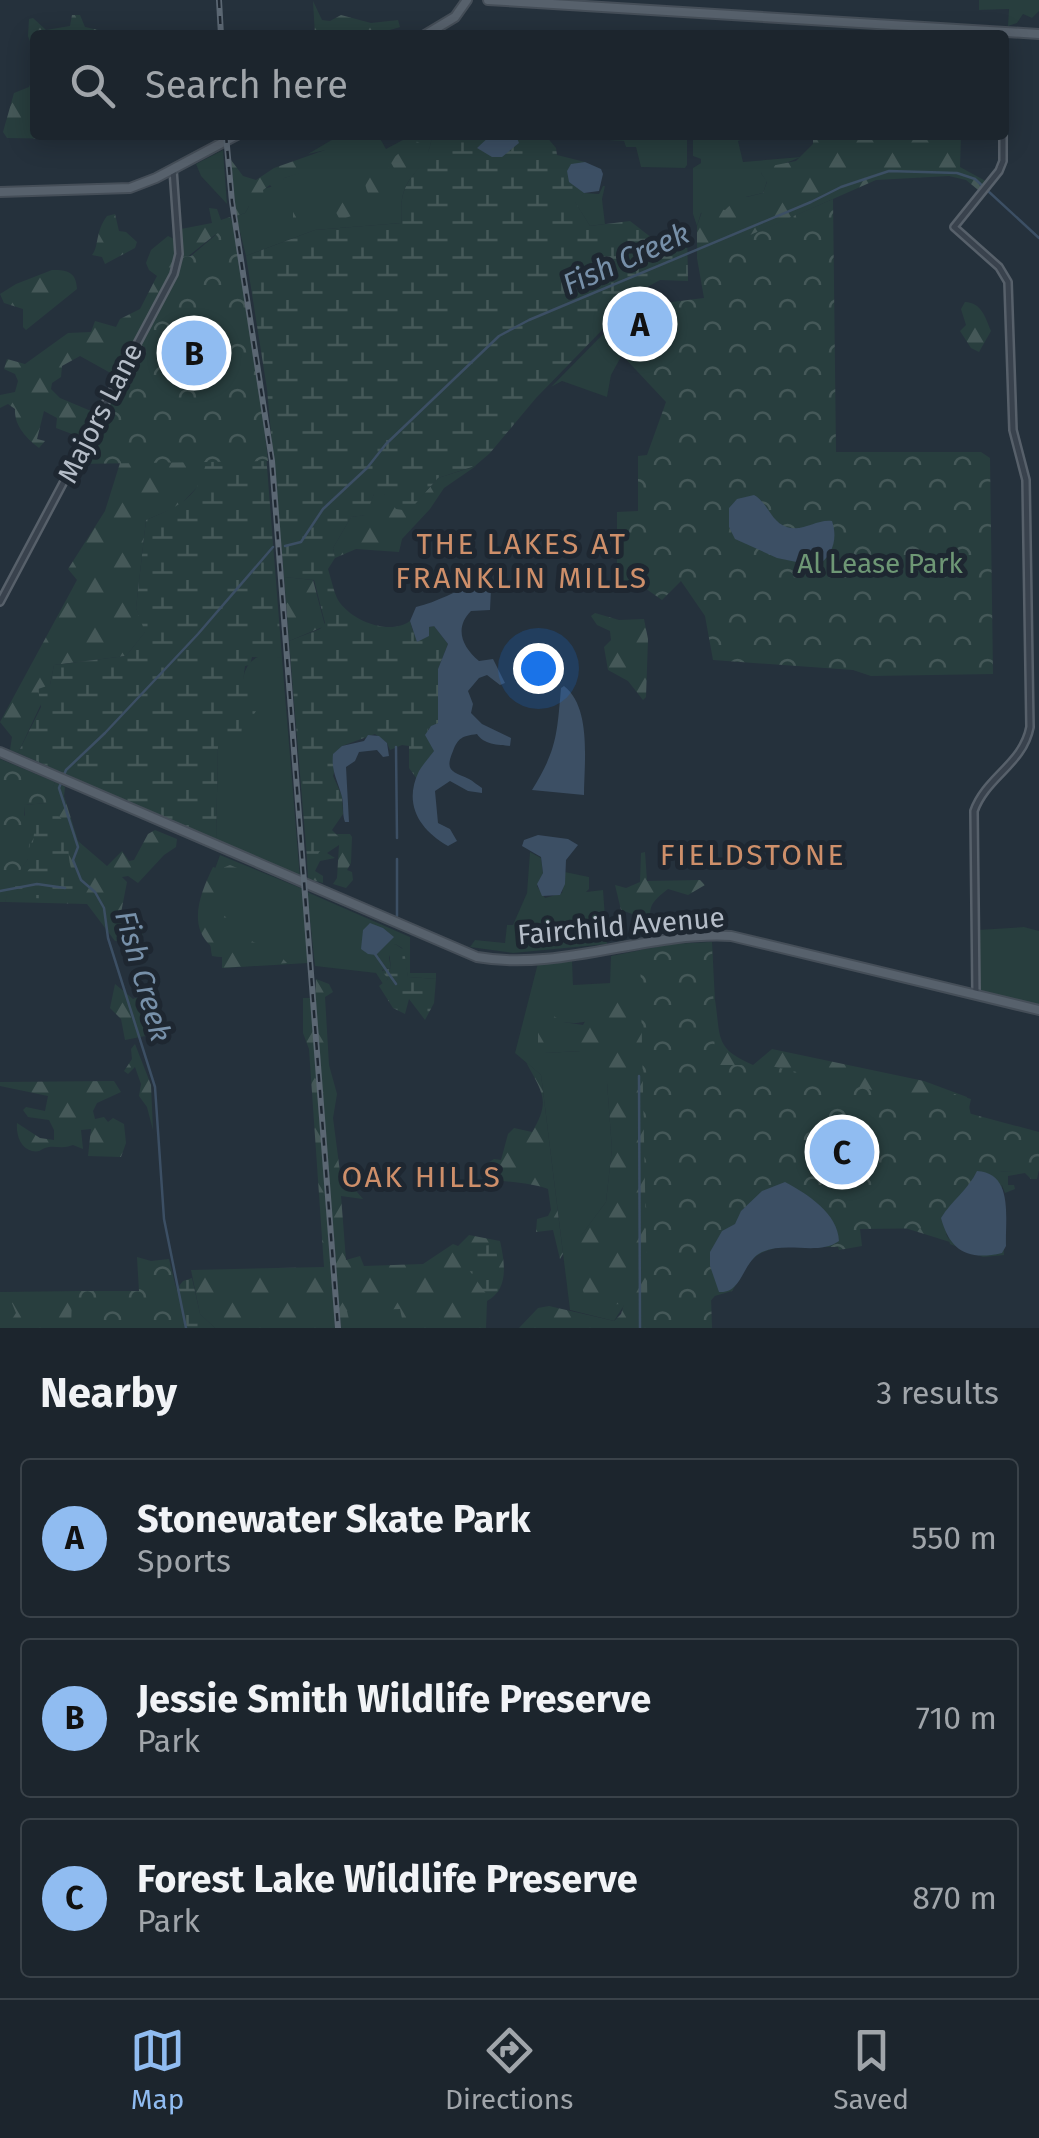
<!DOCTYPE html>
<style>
:root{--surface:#1c252d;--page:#293139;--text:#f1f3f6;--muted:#a0a5aa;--line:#3a4249;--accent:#90bcf1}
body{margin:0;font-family:"Fira Sans",sans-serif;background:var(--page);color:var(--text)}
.you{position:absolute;left:538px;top:668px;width:35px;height:35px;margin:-25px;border:8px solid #fff;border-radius:50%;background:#1a73e8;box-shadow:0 0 0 15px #1a73e833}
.badge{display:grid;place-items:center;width:65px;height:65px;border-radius:50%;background:var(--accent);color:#111;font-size:32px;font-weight:700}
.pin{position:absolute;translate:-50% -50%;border:5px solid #fff;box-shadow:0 2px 10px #0006}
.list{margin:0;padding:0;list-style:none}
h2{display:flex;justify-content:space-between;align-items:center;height:130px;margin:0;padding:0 40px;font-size:42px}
h2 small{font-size:32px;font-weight:400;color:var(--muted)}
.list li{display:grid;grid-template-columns:65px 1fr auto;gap:30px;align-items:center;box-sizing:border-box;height:160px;margin:0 20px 20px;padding:0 20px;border:2px solid var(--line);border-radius:10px}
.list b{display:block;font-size:38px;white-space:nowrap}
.list p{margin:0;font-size:32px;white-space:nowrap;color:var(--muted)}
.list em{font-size:32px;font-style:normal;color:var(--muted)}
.icon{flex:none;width:55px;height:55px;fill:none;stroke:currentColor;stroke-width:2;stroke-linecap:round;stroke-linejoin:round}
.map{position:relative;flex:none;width:1039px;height:1328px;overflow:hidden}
.search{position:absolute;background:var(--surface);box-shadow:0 5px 25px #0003;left:30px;right:30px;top:30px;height:110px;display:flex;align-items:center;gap:25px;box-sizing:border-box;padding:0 35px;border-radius:10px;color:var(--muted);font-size:38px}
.sheet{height:670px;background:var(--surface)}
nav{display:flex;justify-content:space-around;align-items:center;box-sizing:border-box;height:140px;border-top:2px solid var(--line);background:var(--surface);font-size:28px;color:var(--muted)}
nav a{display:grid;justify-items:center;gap:5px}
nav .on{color:var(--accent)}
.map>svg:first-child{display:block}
.grass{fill:#283e3e}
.forest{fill:url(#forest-firs)}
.wetland{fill:url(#wetland-marsh)}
.park{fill:url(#park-crowns)}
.water{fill:#3c4f64}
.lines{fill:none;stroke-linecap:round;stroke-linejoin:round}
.stream{stroke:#3c4f64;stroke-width:2.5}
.minor-casing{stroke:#57606a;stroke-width:10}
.major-casing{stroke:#454e58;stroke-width:12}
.minor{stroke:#39424d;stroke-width:5}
.major{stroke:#57616c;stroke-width:8}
.rail-casing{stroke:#5b6773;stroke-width:6}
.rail{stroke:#1e2731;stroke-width:2.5;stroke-dasharray:8;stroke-linecap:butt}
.labels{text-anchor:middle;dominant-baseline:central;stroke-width:10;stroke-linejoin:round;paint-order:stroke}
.street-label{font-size:28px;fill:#b5bdc8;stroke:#1e2731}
.park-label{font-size:28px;fill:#6e9775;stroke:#1e2731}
.water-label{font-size:30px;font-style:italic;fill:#7790a9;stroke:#1e2731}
.neighbourhood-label{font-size:30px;letter-spacing:2.5px;fill:#ce8f6a;stroke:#1e2731}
</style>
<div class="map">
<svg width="1039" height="1328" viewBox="0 0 1039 1328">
<defs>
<pattern id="forest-firs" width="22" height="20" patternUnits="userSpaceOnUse" patternTransform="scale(2.5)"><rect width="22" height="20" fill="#283e3e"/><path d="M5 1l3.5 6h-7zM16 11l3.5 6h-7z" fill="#455858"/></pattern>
<pattern id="wetland-marsh" width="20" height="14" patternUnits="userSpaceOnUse" patternTransform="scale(2.5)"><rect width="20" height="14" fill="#283e3e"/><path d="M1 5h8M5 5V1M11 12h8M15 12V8" fill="none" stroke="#455858"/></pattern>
<pattern id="park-crowns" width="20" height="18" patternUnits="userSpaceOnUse" patternTransform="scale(2.5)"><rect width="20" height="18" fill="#283e3e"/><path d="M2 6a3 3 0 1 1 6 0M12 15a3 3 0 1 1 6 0" fill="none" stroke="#455858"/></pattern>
</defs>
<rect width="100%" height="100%" fill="#25313c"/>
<!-- grass -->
<path class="grass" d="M979,0H1039V11L1032,18L1023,14L1017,23L1008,26L1009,9L979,10Z
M340,135H378L386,149L412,135H432C428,178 396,169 402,223L315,230L246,256L236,216L245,213L249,206V193L281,184L284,178L308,170L326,150L308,154Z
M608,135H687V165L685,168L641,167L636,147H626L624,141L608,140Z
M693,135L746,138L738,141L743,162L801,157L761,173L767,181L763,193L746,197L725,210L701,213L697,226L693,214V168L701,163V159L693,156Z
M223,150L227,204L201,176L196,164Z
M603,186H605L602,199L605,224L590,226L574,201L584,193L599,194Z
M609,328L622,355L611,375L607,397L562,381L551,387Z
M264,655L282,658L300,878L216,840L218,744L242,722C243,698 235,661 264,655Z
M530,852L541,858L543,873L537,886L545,898L562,893L565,872L589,877V889L586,892L603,890L607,944L513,953L470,947L475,940L505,943L507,925H513L527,893Z
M220,855L303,889L309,963L222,968V957L212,956L203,902Z
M307,892L410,937V973H436V979L408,977L402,948L395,944L389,957L391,968L382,970L388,979L383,984L376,973L315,966Z
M1024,927L1039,931V1007L981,993L978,986L977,930Z
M712,942L715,1000C695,994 665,992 644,996C614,1001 596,1029 563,1022L544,1053L581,1051L607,1082L612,1149L606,1202L581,1236L608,1303L625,1304L614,1321L570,1310L541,1075L515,1053L538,963L572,960L573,985L610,983L611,956L671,944Z
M75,1291V1328H0V1292Z
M394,1297L432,1328H346L344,1308Z"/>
<!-- forest -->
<path class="forest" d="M313,1L322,20L330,21L341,15L371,23L398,20L400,27C378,34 342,41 321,31L315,35Z
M72,15H80L85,27L103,31V35H35V55L28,36L29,19L33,18L46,30L70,26Z
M35,73V135H88L73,139L7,138L3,132L14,93L29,87Z
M813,135H961L960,167L991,184L983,194L966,180L949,176L876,180L697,259V226L703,209L710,207L725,210L741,195L747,197L763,193L767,182L761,173L766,167L796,161L813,144Z
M414,140L425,146L429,156L406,183L402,182L390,161Z
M328,149L308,171L284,178L281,192H276L270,185L263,190L264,198L258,193H250L249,206L245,213L236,216L231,160L243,176L256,180L274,168Z
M386,163L397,180L396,194L380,202C367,198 366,189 364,177Z
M356,180L365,204L354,215L340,220L327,195Z
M309,196L320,202L321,224L302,229L293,224V212Z
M209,208L217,209L221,220L230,217L232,221L262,403L203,481L179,506L146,520L136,608L146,631L126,656L54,665L50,685L18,753L10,750L12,737L0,722L77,580L68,569L105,511L120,463L216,234L186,258L182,257L181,229L212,223Z
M115,214L119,231L126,232L137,242L135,248L105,264L102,257L92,255C99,247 95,232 107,216Z
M168,236L178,241L172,274L116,376L80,356L62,366L61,377L52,383L51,389L60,398L91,411L80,437L56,428L57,418L44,411L37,439L45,441L39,448C27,439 14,426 15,409L8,404L0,408V395L15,392L18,381L15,374L4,369L7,359L25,364L68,333L91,332L95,321L116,327L120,319L140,309L157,276L149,270L146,263L151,250Z
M52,270C68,270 76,272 77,289L26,330L23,327V309L4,303L0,294L16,284Z
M965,302C982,303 985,317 991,331L979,352L971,348L960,331L966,325L961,309Z
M476,466L444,488L430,509L402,539L399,552L356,549L335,558L333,548L351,517L365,515L374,494H384L409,510L438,478Z
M284,577L313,580L325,626L289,641Z
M595,613L619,620L644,619L648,639L646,697L643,700L628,681L608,670L604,647L611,640L610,631L597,625L591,616Z
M55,782L65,787L64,796L78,841L107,866L122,851L129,861L134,860L148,834L155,830L177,839L176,847L164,855L138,883L128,876L122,877L127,882L120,918L127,916L142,921L143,938L139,941H115L87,904L5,902L11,882L28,859L24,805L46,803Z
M336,834H350L352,837L351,863L347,870L352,872L353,880L346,888L333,884L337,878L339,845L327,853L335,858L320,861L315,871L323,876V883L308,879L307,858L339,837Z
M645,852L647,881L700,880L705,885L688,895L668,889C642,909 655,908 646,932L636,936L635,915L621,910L615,885L626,888L640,882L641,853Z
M230,865L242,870V876C221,889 203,901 210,929L214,922L224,915C233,926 244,937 257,944C270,951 277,952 287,963L222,968V957L212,956L211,946C187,925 201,892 213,867L220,869Z
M316,979L329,984L333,992L325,997L329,1065L337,1094L333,1118L340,1172L363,1199L341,1196L346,1260L360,1256L364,1266L423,1264L453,1244L458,1246L469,1235L500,1241C505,1264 509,1289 487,1301L486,1328H404L400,1309L347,1311L351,1328H341L335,1267L331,1268L335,1328H215L200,1314L191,1270L324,1267L309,1049L303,1033V998H315Z
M115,984L133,999L147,994L156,1005L155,1034L125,1040L121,1019L110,1008Z
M642,996H703L715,1000C721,1038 714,1048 753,1065L772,1049L924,1081L967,1097L981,1162L1001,1172L1039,1169L1037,1179H1031L1025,1173L1008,1176V1185H1014L1015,1189L1005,1193L1002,1185L946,1234L950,1242L905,1228L814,1180L708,1304L709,1328H519L538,1308L549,1306L614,1321L621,1314L624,1304L588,1305L575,1268L580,1237L606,1202L612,1149L607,1082L584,1072L580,1051L544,1053L538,1049V1029L549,1013L563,1022L583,1025L598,999Z
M135,1044L151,1085L153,1130L147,1107L139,1096L141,1084L135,1067L128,1074L124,1071L132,1059L131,1049Z
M526,1062L541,1075L563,1254L560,1259L553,1230L536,1232L537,1219L548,1216L551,1210L548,1189C536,1184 502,1180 489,1181L483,1166L494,1159L501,1160L508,1134L514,1128L532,1132C552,1100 541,1091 526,1062Z
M114,1081L121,1092L97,1103L93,1111L95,1119L104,1117L108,1122L113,1118L124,1124L126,1143L121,1157L88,1156L91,1129L81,1130L83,1149L73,1145C63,1149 57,1146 49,1147C41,1148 41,1153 32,1151C20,1148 16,1134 17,1123L40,1138L54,1140V1130L49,1120L28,1117L23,1110L26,1107L45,1111L48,1096L0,1086V1082Z
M9,1296L72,1297L71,1328H6L16,1313Z"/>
<!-- wetland -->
<path class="wetland" d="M432,135H545L556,148L557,155L585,162L582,165L584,193L575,202L590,226L630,221L652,238L687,227L688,281L660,280L640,291L536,398L490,453L475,466L438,478L409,511L396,509L384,494H374L366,515L351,517L333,548L335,558L328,569C331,578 334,593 338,600C351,621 390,636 410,621L413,631L434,626L448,644L438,669V723L428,729L434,751C429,762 421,768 417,779L409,768V746L402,745L390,750L387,743L375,734L342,746L333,776L342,796L343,814L332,830L339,837L319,852L313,867L308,870L289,641L320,629L325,623L314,580L284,577L267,389L246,256L315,230L402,223C396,170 428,177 432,135Z
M262,403L282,658L252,657L250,665L245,666L243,682L250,685L256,711L249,722H242L241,741L218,744L216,840L18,753L41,707L38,689L50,685L54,665L126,656L145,632L136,608L146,520C177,507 200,498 206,462L218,458Z
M47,808C80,827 63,839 71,868C74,876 79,884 83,891L74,899L27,898L16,894L14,888L30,868L35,825Z
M395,944L404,950L408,977L436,979L434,1003L425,1020L409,999L405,1014L393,1008L379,986L388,979L382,971L391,968L389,951Z
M491,1245L496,1249L501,1283L498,1292L487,1295L464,1263C466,1247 477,1246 491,1245Z
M192,1278L200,1314L215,1328H183L175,1291L183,1281Z"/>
<!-- park -->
<path class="park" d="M833,199L836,452H981L990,458L993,674L871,676L853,670L713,660L705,616L681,581L662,600L642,586L617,579V512L638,511V456L647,455L666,402L622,355L609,328L631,307L704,298L697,258Z
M232,221L257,367L268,461L76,464L178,272L182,257L191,256Z
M0,759L55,782L47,803L24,805V815L32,826L28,859L12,882L5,902H0Z
M712,942L715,1065H767L936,1105L941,1090L971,1099L968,1113L1039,1132V1171L987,1172V1177L1002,1186L1004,1255L983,1257L950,1244L946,1228L860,1229L862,1246L839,1250L838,1247C812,1248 778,1240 755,1257C747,1263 739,1281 732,1291L711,1297L712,1328H648L640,950Z
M137,1257L151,1261L169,1259L186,1328H75V1291H139Z"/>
<!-- water -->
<path class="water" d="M491,135H516L519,143L502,157H492L477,148Z
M585,162L601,169L603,174L599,191L584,193L569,182L567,171L571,164Z
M754,495C769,503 771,525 791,528C806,530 818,519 832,521C838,538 833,557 816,566L777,558L735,539L729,527V508L737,499Z
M477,584L491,589L490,610L471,611C454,628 462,647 479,661L493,659L505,683L500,685L487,675L479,678L468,691L473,704L471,713L482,724L511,738L510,746C498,745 483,744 477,734C462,736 458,738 453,751C444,772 453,771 469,779C473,781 477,785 482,788V793L468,791L450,781L435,791L438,823L450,829L457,841L448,846C419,829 403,804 419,771C423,764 429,758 434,751L425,735L431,726L438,723V669L448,644L434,626L429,627V636L417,642L410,621L416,607C438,602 456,590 477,584Z
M564,686C592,708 584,763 584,795L532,790C557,750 557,734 561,688Z
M368,735L379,736L387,743L389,756L383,757L377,750L359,752L355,761L346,767L349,822H345C342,814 344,806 342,797C338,781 331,772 333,754L342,746L364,741Z
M538,835L568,839L578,845L566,860L565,884L560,895L542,896L537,884L543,873L541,857L522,846L524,840Z
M370,923L383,928L394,937L376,955L368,954L361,949L363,930Z
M977,1171C1014,1173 1005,1219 1006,1246L1002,1253C968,1261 950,1251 941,1218C952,1200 968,1190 977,1171Z
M785,1182C807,1194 838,1213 839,1241C818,1256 788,1241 762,1252C742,1261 743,1294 719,1292L710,1266V1252L722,1231L735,1224L741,1211L762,1191Z"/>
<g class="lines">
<!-- stream -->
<path class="stream" d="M285,546L301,542L323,509L367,468L386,444L499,336L529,320L811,202L841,187L889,171L957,173L975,179L1039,238
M396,747L397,838
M397,859V916
M0,891L37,884L65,888
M375,954L396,984
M639,1076L640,1328
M186,1328L164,1219L155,1087L108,938L104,908L95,892L81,880L73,860L78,847L59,788L66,770L105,733L198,634L273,547"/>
<!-- minor casing -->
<g class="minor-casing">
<path id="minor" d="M0,602L174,274L179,254L173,169
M976,995L974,811C986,777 1023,764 1030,727L1026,480L1013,430L1008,282L999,267L954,227L999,171L1003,161V135"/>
</g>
<!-- major casing -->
<g class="major-casing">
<path id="major" d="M488,0L1039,34
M425,35L455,17L467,0
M0,192L130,188L156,178L237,135
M0,752L477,957C562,972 647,931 731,936L1039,1010"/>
</g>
<!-- minor -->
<use href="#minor" class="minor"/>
<!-- major -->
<use href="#major" class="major"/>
<!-- rail casing -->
<g class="rail-casing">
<path id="rail" d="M219,0L221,35
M226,135L232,202L272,461L338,1328"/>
</g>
<!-- rail -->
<use href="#rail" class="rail"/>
</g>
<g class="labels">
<!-- street labels -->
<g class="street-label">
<text transform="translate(100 413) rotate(-63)">Majors Lane</text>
<text transform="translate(621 926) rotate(-5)">Fairchild Avenue</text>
</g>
<!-- park labels -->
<g class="park-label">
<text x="880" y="563">Al Lease Park</text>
</g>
<!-- water labels -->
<g class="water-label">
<text transform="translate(626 259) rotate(-24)">Fish Creek</text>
<text transform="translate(143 976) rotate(74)">Fish Creek</text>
</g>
<!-- neighbourhood labels -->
<g class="neighbourhood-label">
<text x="522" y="544">THE LAKES AT<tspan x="522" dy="34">FRANKLIN MILLS</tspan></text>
<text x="753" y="855">FIELDSTONE</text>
<text x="422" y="1177">OAK HILLS</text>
</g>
</g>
</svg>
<div class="you"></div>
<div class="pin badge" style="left:640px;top:324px">A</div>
<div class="pin badge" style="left:194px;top:353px">B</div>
<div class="pin badge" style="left:842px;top:1152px">C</div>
<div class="search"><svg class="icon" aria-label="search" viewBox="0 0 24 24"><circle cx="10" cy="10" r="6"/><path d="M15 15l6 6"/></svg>Search here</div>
</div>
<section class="sheet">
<h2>Nearby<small>3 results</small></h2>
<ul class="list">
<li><span class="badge">A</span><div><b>Stonewater Skate Park</b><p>Sports</p></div><em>550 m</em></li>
<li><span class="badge">B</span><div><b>Jessie Smith Wildlife Preserve</b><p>Park</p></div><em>710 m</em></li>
<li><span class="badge">C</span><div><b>Forest Lake Wildlife Preserve</b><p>Park</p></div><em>870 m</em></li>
</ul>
</section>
<nav>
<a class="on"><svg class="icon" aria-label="map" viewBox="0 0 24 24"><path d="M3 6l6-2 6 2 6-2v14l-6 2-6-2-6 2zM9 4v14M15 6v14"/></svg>Map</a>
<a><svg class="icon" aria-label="directions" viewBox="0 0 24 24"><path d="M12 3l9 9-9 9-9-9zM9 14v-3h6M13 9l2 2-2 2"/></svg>Directions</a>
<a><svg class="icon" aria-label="saved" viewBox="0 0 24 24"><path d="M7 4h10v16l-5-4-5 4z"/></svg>Saved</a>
</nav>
